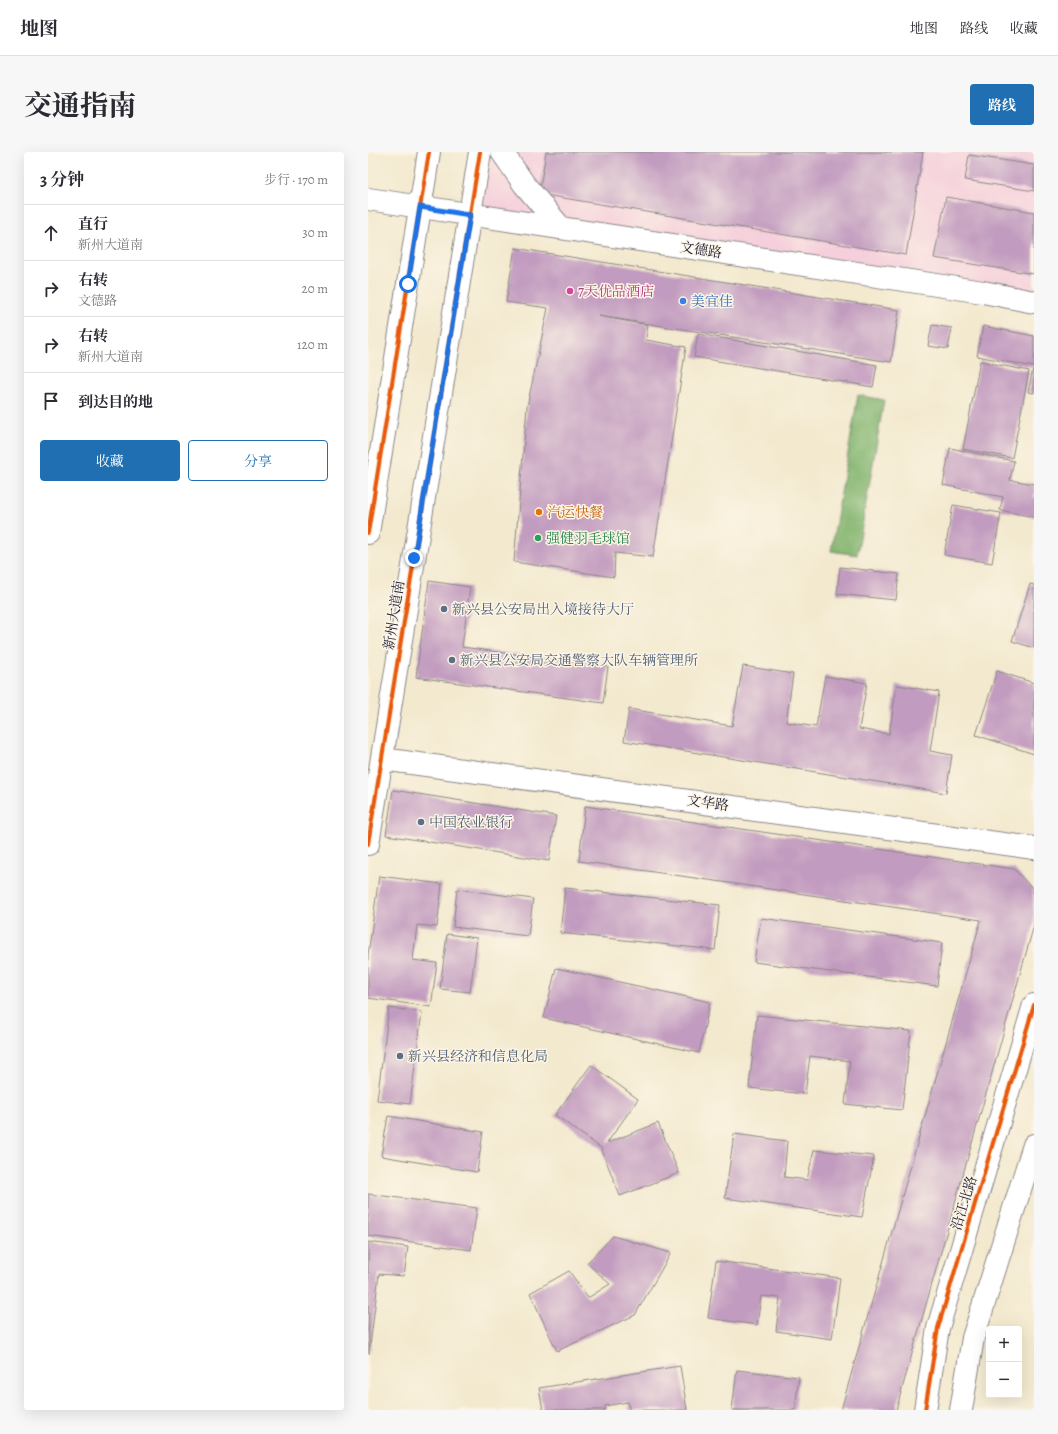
<!DOCTYPE html>
<html lang="zh">
<meta charset="utf-8">
<style>
:root{--surface:#fff;--page:#f7f7f7;--text:#2b2b33;--muted:#7c7c81;--line:#e1e1e2;--accent:#1f6fb2}
body{margin:0;font-family:Alegreya,"Noto Serif SC",serif;background:var(--page);color:var(--text)}
.controls{position:absolute;right:12px;bottom:12px;display:grid;overflow:hidden;border-radius:4px;box-shadow:0 4px 16px #0002}
.controls button{width:36px;height:36px;display:grid;place-items:center;padding:0;border:0;border-bottom:1px solid var(--line);background:var(--surface);color:var(--text);font:20px sans-serif}
.stop{position:absolute;width:12px;height:12px;margin:-9px;border:3px solid #1a73e8;border-radius:50%;background:#fff}
.stop.end{background:#1a73e8;border-color:#fff;box-shadow:0 1px 4px #0008}
.list{margin:0;padding:0;list-style:none}
h2{display:flex;justify-content:space-between;align-items:center;height:52px;margin:0;padding:0 16px;font-size:17px}
h2 small{font-size:13px;font-weight:400;color:var(--muted)}
.list li{display:grid;grid-template-columns:26px 1fr auto;gap:12px;align-items:center;box-sizing:border-box;height:56px;padding:0 16px;border-top:1px solid var(--line)}
.list b{display:block;font-size:15px;white-space:nowrap}
.list p{margin:0;font-size:13px;white-space:nowrap;color:var(--muted)}
.list em{font-size:13px;font-style:normal;color:var(--muted)}
.actions{display:flex;gap:8px;padding:12px 16px}
.actions a{flex:1;padding:9px 0;border:1px solid var(--accent);border-radius:4px;text-align:center;font-size:14px;color:var(--accent)}
.actions .main{background:var(--accent);color:#fff}
.icon{flex:none;width:22px;height:22px;fill:none;stroke:currentColor;stroke-width:2;stroke-linecap:round;stroke-linejoin:round}
.map{position:relative;flex:none;width:666px;height:1258px;overflow:hidden;border-radius:4px}
header{display:flex;align-items:center;gap:24px;box-sizing:border-box;height:56px;padding:0 20px;background:var(--surface);border-bottom:1px solid var(--line)}
header strong{font-size:19px}
nav{display:flex;gap:22px;margin-inline-start:auto;font-size:14px}
.intro{display:flex;align-items:center;justify-content:space-between;box-sizing:border-box;height:96px;padding:0 24px}
h1{margin:0;font-size:28px}
.button{padding:10px 18px;border-radius:4px;background:var(--accent);color:#fff;font-size:14px;font-weight:700}
main{display:flex;gap:24px;padding:0 24px}
aside{flex:1;background:var(--surface);border-radius:4px;box-shadow:0 4px 16px #0002}
.map>svg:first-child{display:block}
.built{fill:#f5cfdb}
.forest{fill:#85b671;stroke:#546c56}
.building{fill:#c29cc0}
.lines{fill:none;stroke-linecap:round;stroke-linejoin:round}
.minor-casing{stroke:#8a8685;stroke-width:24}
.major-casing{stroke:#8a8685;stroke-width:24}
.minor{stroke:#fff;stroke-width:22}
.major{stroke:#fff;stroke-width:22}
.cycleway-casing{stroke:#fcf5e5;stroke-width:6}
.cycleway{stroke:#e8590c;stroke-width:4}
.route{stroke:#1a73e8;stroke-width:5}
.hotel-dot{fill:#d1479c;stroke:#fcf5e5;stroke-width:1.5}
.shop-dot{fill:#3f7fe0;stroke:#fcf5e5;stroke-width:1.5}
.food-dot{fill:#e8710a;stroke:#fcf5e5;stroke-width:1.5}
.leisure-dot{fill:#2e9e5b;stroke:#fcf5e5;stroke-width:1.5}
.service-dot{fill:#5c6f8a;stroke:#fcf5e5;stroke-width:1.5}
.labels{text-anchor:middle;dominant-baseline:central;stroke-width:3;stroke-linejoin:round;paint-order:stroke}
.street-label{font-size:14px;fill:#22223b;stroke:#fcf5e5}
.hotel-label{font-size:14px;fill:#b23c85;stroke:#fcf5e5;text-anchor:start}
.shop-label{font-size:14px;fill:#366cbe;stroke:#fcf5e5;text-anchor:start}
.food-label{font-size:14px;fill:#c56008;stroke:#fcf5e5;text-anchor:start}
.leisure-label{font-size:14px;fill:#27864d;stroke:#fcf5e5;text-anchor:start}
.service-label{font-size:14px;fill:#4e5e75;stroke:#fcf5e5;text-anchor:start}
</style>
<header>
<strong>地图</strong>
<nav><a>地图</a><a>路线</a><a>收藏</a></nav>
</header>
<div class="intro"><h1>交通指南</h1><a class="button">路线</a></div>
<main>
<aside>
<h2>3 分钟<small>步行 · 170 m</small></h2>
<ul class="list">
<li><svg class="icon" aria-label="ahead" viewBox="0 0 24 24"><path d="M12 20V5M6 11l6-6 6 6"/></svg><div><b>直行</b><p>新州大道南</p></div><em>30 m</em></li>
<li><svg class="icon" aria-label="right" viewBox="0 0 24 24"><path d="M7 20v-9h11M14 6l5 5-5 5"/></svg><div><b>右转</b><p>文德路</p></div><em>20 m</em></li>
<li><svg class="icon" aria-label="right" viewBox="0 0 24 24"><path d="M7 20v-9h11M14 6l5 5-5 5"/></svg><div><b>右转</b><p>新州大道南</p></div><em>120 m</em></li>
<li><svg class="icon" aria-label="arrive" viewBox="0 0 24 24"><path d="M6 21V4h12l-3 4 3 4H6"/></svg><div><b>到达目的地</b></div></li>
</ul>
<div class="actions"><a class="main">收藏</a><a>分享</a></div>
</aside>
<div class="map">
<svg width="666" height="1258" viewBox="0 0 666 1258">
<rect width="100%" height="100%" fill="#fcf5e5"/>
<filter id="ink" filterUnits="userSpaceOnUse"><feTurbulence type="fractalNoise" baseFrequency=".025" numOctaves="2"/><feDisplacementMap in="SourceGraphic" scale="8" xChannelSelector="R" yChannelSelector="G"/><feConvolveMatrix kernelMatrix="1 2 1 2 8 2 1 2 1" color-interpolation-filters="sRGB"/></filter>
<filter id="wash" filterUnits="userSpaceOnUse"><feTurbulence type="fractalNoise" baseFrequency=".012" numOctaves="4" result="noise"/><feDisplacementMap in="SourceGraphic" scale="16" xChannelSelector="R" yChannelSelector="G"/><feGaussianBlur stdDeviation="0.9" result="paint"/><feColorMatrix in="noise" values="0 0 0 0 0 0 0 0 0 0 0 0 0 0 0 0 0 1.4 0 .05"/><feComposite in="paint" operator="in"/></filter>
<g filter="url(#wash)">
<rect width="100%" height="100%" fill="#f3e9cf"/>
<!-- built -->
<path class="built" d="M112,0H666V150L102,63Z"/>
<!-- forest -->
<path class="forest" d="M490,243L516,248L489,403L463,399Z"/>
<g id="blocks">
<!-- building -->
<path class="building" d="M178,0H555L538,103L171,42Z
M601,3L666,13V39L597,28Z
M578,45L666,60V122L566,106Z
M147,96L531,158L523,210L231,164L280,173L278,188L318,195L285,405L247,401L246,425L146,410L159,255L180,156L138,150Z
M564,173L584,176L580,197L560,194Z
M615,174L666,184V215L609,204Z
M330,182L509,213L505,235L326,205Z
M612,209L661,219L644,306L595,297Z
M665,217L666,218V241L660,240Z
M582,296L646,309L642,328L666,332V365L632,358L635,345L575,333Z
M585,353L633,361L624,411L576,403Z
M472,415L531,422L528,448L469,442Z
M61,429L102,435L94,495L240,515L235,551L48,525Z
M662,432L666,433V496L644,489Z
M375,514L425,522L418,570L448,575L457,524L499,531L491,577L521,582L529,533L571,540L562,599L584,603L578,641L256,589L261,557L364,574Z
M629,519L666,531V602L608,583Z
M25,638L188,664L181,709L18,683Z
M217,654L646,717L665,737L666,773L528,1258H473L613,768L211,709Z
M11,724L74,732L69,775L49,773L45,808L69,811L63,855L0,846V803Z
M197,736L352,753L347,798L192,781Z
M89,737L165,747L160,784L85,775Z
M393,766L574,791L569,834L386,810Z
M79,782L109,786L102,840L72,837Z
M188,816L342,850L331,901L176,866Z
M21,856L54,860L42,952L9,948Z
M389,863L543,879L534,958L477,952L482,909L442,904L437,942L381,936Z
M223,913L270,947L239,991L290,971L311,1021L252,1044L233,996L187,963Z
M20,964L115,980L109,1020L13,1004Z
M366,982L419,989L416,1025L439,1028L446,998L506,1004L494,1065L357,1046Z
M0,1042L109,1056L103,1098L0,1084Z
M245,1084L303,1101L267,1163L189,1199L162,1141L201,1119L220,1146L242,1132L219,1111Z
M0,1090L40,1095L36,1124L11,1122L1,1202Z
M348,1109L472,1126L464,1187L408,1179L412,1146L393,1144L389,1173L340,1166Z
M312,1214L319,1258H261L260,1250L237,1254V1258H175L171,1236Z
M369,1218L431,1225L427,1258H364Z"/>
</g>
</g>
<g filter="url(#ink)">
<use href="#blocks" fill-opacity="0" stroke="#8a8685" stroke-width="1"/>
<g class="lines">
<!-- minor casing -->
<g class="minor-casing">
<path id="minor" d="M0,47L615,140L666,150
M14,607L666,696"/>
</g>
<!-- major casing -->
<g class="major-casing">
<path id="major" d="M134,0L156,32L193,76
M0,381L61,0
M0,692L112,0
M557,1258L570,1176L666,853
M593,1258L605,1186L666,993"/>
</g>
<!-- minor -->
<use href="#minor" class="minor"/>
<!-- major -->
<use href="#major" class="major"/>
<!-- cycleway casing -->
<g class="cycleway-casing">
<path id="cycleway" d="M0,381L61,0
M0,692L112,0
M557,1258L570,1176L666,853"/>
</g>
<!-- cycleway -->
<use href="#cycleway" class="cycleway"/>
</g>
</g>
<g class="lines" filter="url(#ink)">
<!-- route -->
<path class="route" d="M40,132L52,55L102,63L46,406"/>
</g>
<!-- markers -->
<circle class="hotel-dot" cx="202" cy="139" r="4"/>
<circle class="shop-dot" cx="315" cy="149" r="4"/>
<circle class="food-dot" cx="171" cy="360" r="4"/>
<circle class="leisure-dot" cx="170" cy="386" r="4"/>
<g class="service-dot">
<circle cx="76" cy="457" r="4"/>
<circle cx="84" cy="508" r="4"/>
<circle cx="53" cy="670" r="4"/>
<circle cx="32" cy="904" r="4"/>
</g>
<g class="labels">
<!-- street labels -->
<g class="street-label">
<text transform="translate(333 98) rotate(9)">文德路</text>
<text transform="translate(26 463) rotate(-81)">新州大道南</text>
<text transform="translate(340 651) rotate(8)">文华路</text>
<text transform="translate(596 1051) rotate(-73)">沿江北路</text>
</g>
<!-- hotel labels -->
<g class="hotel-label">
<text x="210" y="139">7天优品酒店</text>
</g>
<!-- shop labels -->
<g class="shop-label">
<text x="323" y="149">美宜佳</text>
</g>
<!-- food labels -->
<g class="food-label">
<text x="179" y="360">汽运快餐</text>
</g>
<!-- leisure labels -->
<g class="leisure-label">
<text x="178" y="386">强健羽毛球馆</text>
</g>
<!-- service labels -->
<g class="service-label">
<text x="84" y="457">新兴县公安局出入境接待大厅</text>
<text x="92" y="508">新兴县公安局交通警察大队车辆管理所</text>
<text x="61" y="670">中国农业银行</text>
<text x="40" y="904">新兴县经济和信息化局</text>
</g>
</g>
</svg>
<div class="controls">
<button>+</button>
<button>−</button>
</div>
<div class="stop" style="left:40px;top:132px"></div>
<div class="stop end" style="left:46px;top:406px"></div>
</div>
</main>
